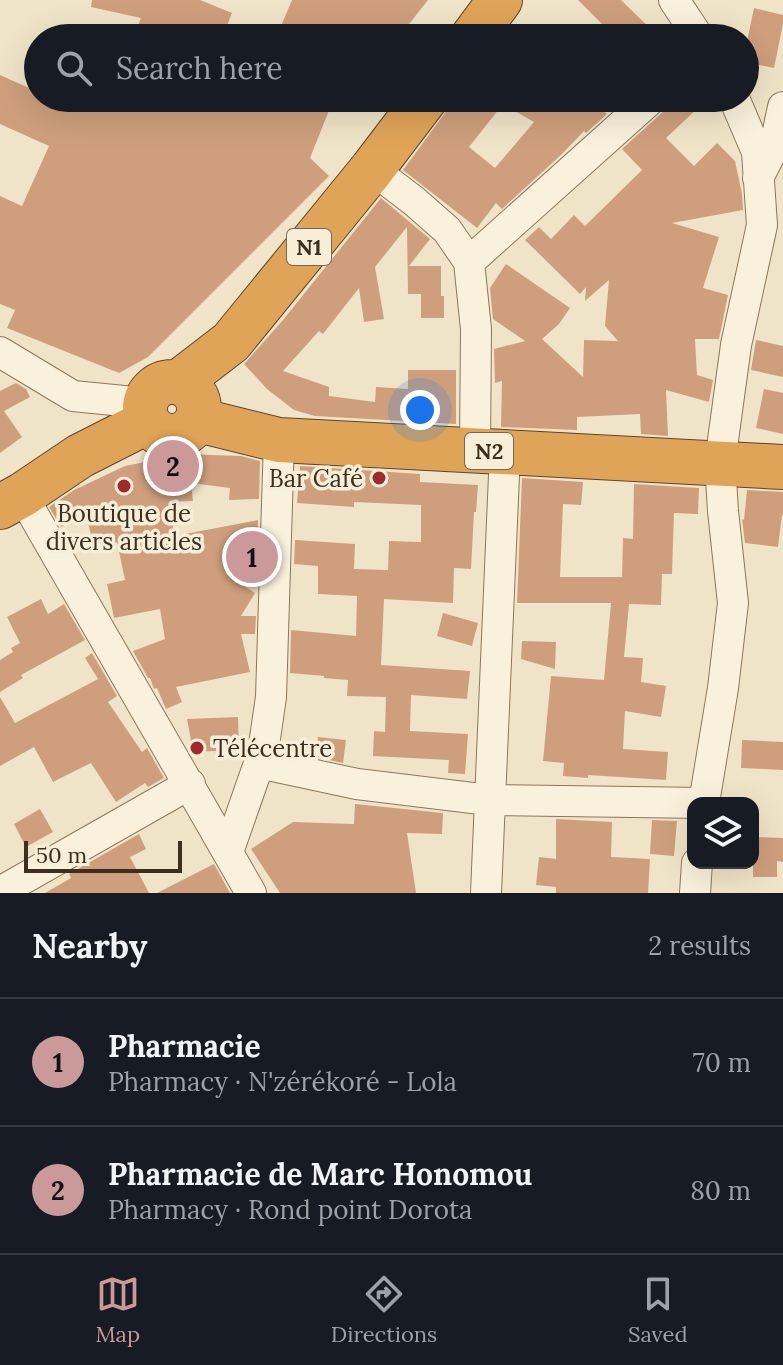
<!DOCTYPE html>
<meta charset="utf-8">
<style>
:root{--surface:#171b24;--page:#242831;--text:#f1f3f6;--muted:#9ea1a6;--line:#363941;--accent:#cc999b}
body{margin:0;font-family:Lora,serif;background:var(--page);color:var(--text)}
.controls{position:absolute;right:24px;bottom:24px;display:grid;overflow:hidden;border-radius:16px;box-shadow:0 8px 32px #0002}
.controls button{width:72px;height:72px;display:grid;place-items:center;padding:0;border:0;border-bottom:2px solid var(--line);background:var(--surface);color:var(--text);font:40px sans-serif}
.scale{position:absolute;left:24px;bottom:20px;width:158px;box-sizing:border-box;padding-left:8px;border:4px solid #3d2e20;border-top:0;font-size:22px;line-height:28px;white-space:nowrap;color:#3d2e20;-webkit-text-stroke:6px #f7eed8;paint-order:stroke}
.you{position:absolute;left:420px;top:410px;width:28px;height:28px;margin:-20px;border:6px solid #fff;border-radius:50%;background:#1a73e8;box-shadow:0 0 0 12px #1a73e833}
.badge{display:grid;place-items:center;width:52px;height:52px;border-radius:50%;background:var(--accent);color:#111;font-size:26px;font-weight:700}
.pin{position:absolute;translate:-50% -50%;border:4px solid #fff;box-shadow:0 2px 8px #0006}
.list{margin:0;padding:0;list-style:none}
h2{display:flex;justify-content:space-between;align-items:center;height:104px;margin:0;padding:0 32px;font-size:34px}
h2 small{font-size:26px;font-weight:400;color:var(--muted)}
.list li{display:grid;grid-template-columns:52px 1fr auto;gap:24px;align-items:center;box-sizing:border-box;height:128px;padding:0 32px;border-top:2px solid var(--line)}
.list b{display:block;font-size:30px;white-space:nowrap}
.list p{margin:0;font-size:26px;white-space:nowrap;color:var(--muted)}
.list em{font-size:26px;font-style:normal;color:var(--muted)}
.icon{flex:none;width:44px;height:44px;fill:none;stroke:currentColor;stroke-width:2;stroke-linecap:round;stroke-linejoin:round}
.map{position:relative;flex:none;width:783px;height:893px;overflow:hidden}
.search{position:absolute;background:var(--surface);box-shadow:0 8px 32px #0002;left:24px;right:24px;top:24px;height:88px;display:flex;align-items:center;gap:20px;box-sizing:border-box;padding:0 28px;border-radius:44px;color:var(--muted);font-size:30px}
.sheet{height:360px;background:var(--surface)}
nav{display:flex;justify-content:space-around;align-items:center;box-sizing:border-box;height:112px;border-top:2px solid var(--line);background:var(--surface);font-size:22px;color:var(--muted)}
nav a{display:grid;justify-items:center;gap:4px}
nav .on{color:var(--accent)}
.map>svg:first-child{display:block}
.building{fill:#cf9f7d;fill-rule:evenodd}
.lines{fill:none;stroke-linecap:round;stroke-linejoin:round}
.minor-casing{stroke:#8d765c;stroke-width:32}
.highway-casing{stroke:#5b4430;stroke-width:46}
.minor{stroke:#faf1dc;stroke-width:30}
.highway{stroke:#e0a458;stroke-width:44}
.poi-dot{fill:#9e2a2b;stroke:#f7eed8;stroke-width:3}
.labels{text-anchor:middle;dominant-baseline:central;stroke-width:7;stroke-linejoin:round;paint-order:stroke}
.shield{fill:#f7eed8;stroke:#756857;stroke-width:2}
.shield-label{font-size:22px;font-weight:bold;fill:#3d2e20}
.poi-label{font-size:24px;fill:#3d2e20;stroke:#f7eed8;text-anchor:end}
</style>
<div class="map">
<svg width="783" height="893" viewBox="0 0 783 893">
<rect width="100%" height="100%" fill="#f0e4c8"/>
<!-- building -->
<path class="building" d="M92,0H200L232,13L222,38H133L141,18L91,7Z
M292,0H428L398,38H276Z
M578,0H621L660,38H592L604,26Z
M754,8L783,15V24L774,68L745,62V51Z
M0,75L38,92V98H334L310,158L329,176L148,357L119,373L7,328L15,310L0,304V196L22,206L49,146L0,124Z
M456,98H588L607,114L586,133L584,131L563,153L502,209L496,203L477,228L403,170ZM503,104L534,122L495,168L469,147Z
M672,98H690L699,107L666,138L694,166L717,143L735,161L742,194L743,210L672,223L719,237L703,288L728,295L719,339H695L697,375L713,380L709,402L666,390L668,436L641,434L640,414L577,417V430L501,427L502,381L495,383L494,349L525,341L493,319L490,288L506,264L570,308L559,324L542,339L583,377L584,340L618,341L605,326L609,280L585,301L586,287L580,294L525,240L539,227L551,239L574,215L585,226L642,170L622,149L664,111Z
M381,198L430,239L409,266H441V296H444V318H421V294H408L407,227L375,267L384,319L364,322L359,288L323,334L319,331L283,371L329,387V396L375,402L376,387L408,389V370H456V424L315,416L294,410L267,389L244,364L283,320Z
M756,340L783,346V377L751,370Z
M16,383L26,389L30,397L4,411L22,437L0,453V391Z
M764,389L783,393V434L756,428Z
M185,454L241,456L260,461L259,499L229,500L230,488L191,483L193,501L170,502L174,536L258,520L257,566L225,573L255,593L241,616H256L255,634H241L250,672L176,687L182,702L166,709L157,688L154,689L150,678H148L133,651L165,639L160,609L114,618L107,584L125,580L117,542L94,547L86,514L61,527L49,507L74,490L125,466Z
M300,466L420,474V482L478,485L476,512H474L471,569L454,568L453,603L384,599L381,665L470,671L467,699L411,695L410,731L468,734L465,774L448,773L449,760L373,756L374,731L385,732L386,697L347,696L348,680L324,678V676L290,673L291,630L356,636L357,596L318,594V566L294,564L295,540L355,544L354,569L388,570L389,541L421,542V505L354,502V507L297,503Z
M522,478L583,482L581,505L563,504L560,577H622L623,538L633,539L634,484L699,488L698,514L674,513L672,574H662L661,605L629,604L624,657L643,658L641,682L666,686L661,717L625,711L623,749L668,752L666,780L588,775V778L563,776L564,763L543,761L551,676L604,680L611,603H517Z
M747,490L783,492V515H782L778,547L745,543L742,519L744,520Z
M41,599L48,614L64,604L85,640L21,675L23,678L0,692V660L13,652L11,648L20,643L7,617Z
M443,613L478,623L472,646L437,636Z
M522,641L556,642L555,669L521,659Z
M92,653L117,696L108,702L142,752L147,748L164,778L148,787L145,783L116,802L91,763L53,782L34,747L0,766V697L15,723L98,679L85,658Z
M238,717L239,750L193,752L187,719Z
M318,737L346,740L343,763L315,757Z
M742,740L783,742V770L741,768Z
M355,804L443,813L442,834L407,833L416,893H280L251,849L293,822L354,824Z
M40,809L53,832L26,847L14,824Z
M556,819L612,822L611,857L650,859L648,893H556V887L536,885L539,857L556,859Z
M652,820L677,821L674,856L650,854Z
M139,834L146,849L130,857L149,893H45L71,878L69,874Z
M753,837L783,838V862L777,861V877H753Z
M214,864L230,893H157L206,868Z"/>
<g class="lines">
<!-- minor casing -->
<g class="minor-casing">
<path id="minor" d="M674,0L699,38
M372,169L414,201L447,230L469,262L476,329L475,449
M758,178L775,145L783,107
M469,262L652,98
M0,352L73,396L144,403
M22,495L251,893
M259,763L357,784L489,800L704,803
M704,803L723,688L733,603L723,511L720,462L736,345L762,225L757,152L734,98
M228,852L263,752L271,697L279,440
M0,892L190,784
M486,893L505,452
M695,893L697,863"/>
</g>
<!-- highway casing -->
<g class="highway-casing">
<path id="highway" d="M472,38L500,0
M145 409a27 27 0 1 1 54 0a27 27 0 1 1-54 0Z
M179,382L231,342L372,169L426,98
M198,420L279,440L783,467
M0,507L22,495L80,456L147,422"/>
</g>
<!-- minor -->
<use href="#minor" class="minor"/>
<!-- highway -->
<use href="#highway" class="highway"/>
</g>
<!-- markers -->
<g class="poi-dot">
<circle cx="379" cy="478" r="8"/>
<circle cx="124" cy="486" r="8"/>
<circle cx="197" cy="748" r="8"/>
</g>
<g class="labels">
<!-- shield labels -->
<g class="shield">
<rect x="287" y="229" width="44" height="36" rx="6"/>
<rect x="465" y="433" width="48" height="36" rx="6"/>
</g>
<g class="shield-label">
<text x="309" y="247">N1</text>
<text x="489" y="451">N2</text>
</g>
<!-- poi labels -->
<g class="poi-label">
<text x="363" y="478">Bar Café</text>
<text x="124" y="513" text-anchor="middle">Boutique de<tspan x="124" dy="28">divers articles</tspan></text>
<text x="213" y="748" text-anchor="start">Télécentre</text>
</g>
</g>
</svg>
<div class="controls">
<button><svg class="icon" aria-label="layers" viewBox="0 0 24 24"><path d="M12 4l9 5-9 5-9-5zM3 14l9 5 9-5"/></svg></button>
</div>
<div class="scale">50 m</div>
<div class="you"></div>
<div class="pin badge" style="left:252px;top:557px">1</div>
<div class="pin badge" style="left:173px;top:466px">2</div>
<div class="search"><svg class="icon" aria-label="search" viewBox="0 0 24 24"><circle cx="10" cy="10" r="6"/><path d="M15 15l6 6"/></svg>Search here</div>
</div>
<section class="sheet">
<h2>Nearby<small>2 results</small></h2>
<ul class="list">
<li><span class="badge">1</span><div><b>Pharmacie</b><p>Pharmacy · N'zérékoré - Lola</p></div><em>70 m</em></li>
<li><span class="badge">2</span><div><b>Pharmacie de Marc Honomou</b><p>Pharmacy · Rond point Dorota</p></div><em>80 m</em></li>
</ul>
</section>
<nav>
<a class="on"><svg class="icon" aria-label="map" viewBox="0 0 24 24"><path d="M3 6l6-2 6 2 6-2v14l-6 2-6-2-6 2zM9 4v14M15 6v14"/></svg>Map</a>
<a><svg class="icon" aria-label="directions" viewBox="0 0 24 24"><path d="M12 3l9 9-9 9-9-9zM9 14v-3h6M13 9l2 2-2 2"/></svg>Directions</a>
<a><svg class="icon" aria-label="saved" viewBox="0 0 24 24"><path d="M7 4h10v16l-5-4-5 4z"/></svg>Saved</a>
</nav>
